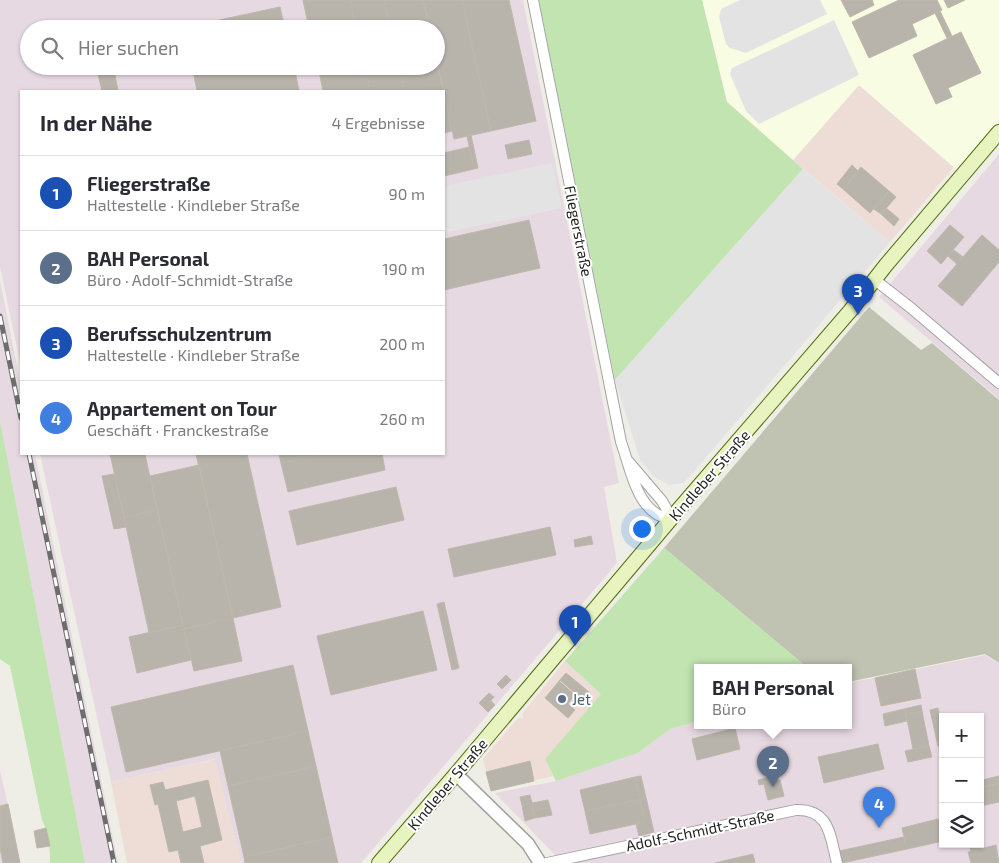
<!DOCTYPE html>
<html lang="de">
<meta charset="utf-8">
<style>
:root{--surface:#fff;--page:#f2f2f3;--text:#2b2b33;--muted:#7c7c81;--line:#e1e1e2;--accent:#2563eb}
body{margin:0;font-family:"Exo 2",sans-serif;background:var(--page);color:var(--text)}
.controls{position:absolute;right:15px;bottom:15px;display:grid;overflow:hidden;border-radius:0px;box-shadow:0 1px 4px #0004}
.controls button{width:45px;height:45px;display:grid;place-items:center;padding:0;border:0;border-bottom:1px solid var(--line);background:var(--surface);color:var(--text);font:25px sans-serif}
.you{position:absolute;left:641px;top:528px;width:18px;height:18px;margin:-12px;border:4px solid #fff;border-radius:50%;background:#1a73e8;box-shadow:0 0 0 8px #1a73e833}
.badge{display:grid;place-items:center;width:32px;height:32px;border-radius:50%;background:var(--accent);color:#fff;font-size:16px;font-weight:700}
.pin{position:absolute;translate:-50% -41px;filter:drop-shadow(0 1px 2px #0008)}
.pin::after{content:'';position:absolute;top:26px;width:18px;height:15px;background:inherit;clip-path:polygon(0 0,100% 0,50% 100%)}
.popup{position:absolute;left:694px;top:664px;width:158px;height:65px;box-sizing:border-box;display:grid;place-content:center;border-radius:0px;background:var(--surface);filter:drop-shadow(0 1px 4px #0005);font-size:16px;white-space:nowrap;color:var(--muted)}
.popup b{font-size:19px;color:var(--text)}
.popup::after{content:'';position:absolute;left:50%;top:100%;margin-left:-10px;border:10px solid transparent;border-top-color:var(--surface)}
.list{margin:0;padding:0;list-style:none}
h2{display:flex;justify-content:space-between;align-items:center;height:65px;margin:0;padding:0 20px;font-size:21px}
h2 small{font-size:16px;font-weight:400;color:var(--muted)}
.list li{display:grid;grid-template-columns:32px 1fr auto;gap:15px;align-items:center;box-sizing:border-box;height:75px;padding:0 20px;border-top:1px solid var(--line)}
.list b{display:block;font-size:19px;white-space:nowrap}
.list p{margin:0;font-size:16px;white-space:nowrap;color:var(--muted)}
.list em{font-size:16px;font-style:normal;color:var(--muted)}
.icon{flex:none;width:28px;height:28px;fill:none;stroke:currentColor;stroke-width:2;stroke-linecap:round;stroke-linejoin:round}
.map{position:relative;flex:none;width:999px;height:863px;overflow:hidden}
.search{position:absolute;background:var(--surface);box-shadow:0 1px 4px #0004;left:20px;top:20px;width:425px;height:55px;display:flex;align-items:center;gap:12px;box-sizing:border-box;padding:0 18px;border-radius:28px;color:var(--muted);font-size:19px}
.panel{position:absolute;background:var(--surface);box-shadow:0 1px 4px #0004;left:20px;top:90px;width:425px;height:365px;border-radius:0px}
.map>svg:first-child{display:block}
.commercial{fill:#eedcd7}
.industrial{fill:#e7d9e2;fill-rule:evenodd}
.education{fill:#f8fce2}
.construction{fill:#c0c3b2}
.grass{fill:#c1e4b1}
.parking{fill:#e3e3e3}
.building{fill:#b8b4ac;stroke:#bfb7aa;fill-rule:evenodd}
.lines{fill:none;stroke-linecap:round;stroke-linejoin:round}
.minor-casing{stroke:#a3a3a3;stroke-width:12}
.tertiary-casing{stroke:#a3a3a3;stroke-width:15}
.secondary-casing{stroke:#536e0f;stroke-width:16}
.minor{stroke:#fff;stroke-width:10}
.tertiary{stroke:#fff;stroke-width:12}
.secondary{stroke:#e8f4bf;stroke-width:14}
.rail-casing{stroke:#6d6d6d;stroke-width:5}
.rail{stroke:#fff;stroke-width:3;stroke-dasharray:9;stroke-linecap:butt}
.service-dot{fill:#5c6f8a;stroke:#fff;stroke-width:2}
.labels{text-anchor:middle;dominant-baseline:central;stroke-width:4;stroke-linejoin:round;paint-order:stroke}
.street-label{font-size:15px;fill:#1f1f1f;stroke:#fff}
.service-label{font-size:15px;fill:#4e5e75;stroke:#fff;text-anchor:start}
</style>
<div class="map">
<svg width="999" height="863" viewBox="0 0 999 863">
<rect width="100%" height="100%" fill="#efeee6"/>
<!-- commercial -->
<path class="commercial" d="M859,85L954,167L890,242L793,160Z
M565,661L602,694L545,759L553,776L491,791L483,759L518,718H524L522,714Z
M216,759L241,863H127L111,782Z"/>
<!-- industrial -->
<path class="industrial" d="M0,0H523L619,483L604,487L617,563L361,863H241L215,759L111,782L40,454H444V91H21V367L0,267ZM29,29H436V66H29Z
M999,154V399L879,297Z
M0,280L21,386V454H35L118,863H85L0,420Z
M985,655L999,664V863H557L555,855L495,793L556,781L638,753L670,729L698,721V726H848V683ZM943,717H980V844H943Z
M0,771L8,804L20,863H0Z"/>
<!-- education -->
<path class="education" d="M702,0H999V122L958,171L859,85L793,160L727,102Z"/>
<!-- construction -->
<path class="construction" d="M869,307L921,350L932,343L999,400V663L985,654L848,682V668H808L664,548Z"/>
<!-- grass -->
<path class="grass" d="M539,0H702L727,102L803,169L615,380Z
M0,420L85,863H50C50,848 49,834 42,820L10,666L0,659Z
M664,548L808,668H698V721L670,729L638,753L556,781L545,759L601,694L565,661Z"/>
<!-- parking -->
<path class="parking" d="M740,0H820L827,14L746,53L730,48L726,44L719,17L721,9Z
M834,20L859,75L759,124L746,111L730,74L732,68Z
M552,163L562,208L444,233V186Z
M803,169L890,242L684,483L669,485L653,476L640,460L615,380Z"/>
<!-- building -->
<path class="building" d="M303,0H350L356,29H309Z
M350,0H384L390,29H356Z
M384,0H423L430,29H390Z
M423,0H462L491,131L454,139L436,58V29H430Z
M462,0H509L536,121L491,131Z
M841,0H872L874,5L850,17Z
M899,0H937L942,10L912,24L917,36L869,58L852,22Z
M944,0H965L948,8Z
M280,7L285,29H211L210,22Z
M940,11L952,36L947,38L935,13Z
M961,32L981,73L948,88L952,97L936,104L913,55Z
M436,58L444,91H404L399,66H436Z
M192,66H294L299,91H197Z
M318,66H365L370,91H323Z
M365,66H399L404,91H370Z
M114,70L118,91H102L98,74Z
M444,92L452,131L444,133Z
M471,135L478,168L474,169L467,136Z
M529,140L532,154L508,159L505,145Z
M469,147L474,169L444,176V153Z
M852,165L858,171L843,189L837,184Z
M861,167L889,191L870,213L843,189Z
M889,191L896,197L881,214L874,209Z
M886,208L899,219L894,226L881,214Z
M529,220L540,268L444,290V239Z
M950,225L964,237L941,264L927,251Z
M982,235L999,250V262L962,306L938,286Z
M954,250L963,257L957,264L948,256Z
M110,454H145L157,510L124,517Z
M196,454H247L281,607L233,618Z
M279,454H321L281,463Z
M321,454H382L385,470L288,492L281,463Z
M199,465L233,618L184,629L150,476Z
M114,474L126,527L114,529L102,476Z
M396,487L404,520L297,545L289,511Z
M157,510L183,625L149,633L124,517Z
M550,527L556,555L454,577L448,549Z
M591,536L593,544L575,547L574,540Z
M444,602L459,668L452,670L437,604Z
M423,611L437,670L331,695L317,636Z
M233,618L242,661L194,671L184,629Z
M183,625L191,660L137,673L129,637Z
M293,665L308,731L126,772L111,707Z
M915,669L921,698L881,706L875,678Z
M566,673L589,692L582,701L559,681Z
M506,675L511,680L502,689L497,684Z
M560,680L576,694L568,704L575,710L568,718L545,698Z
M489,693L494,697L484,708L479,703Z
M491,701L495,705L488,712L484,708Z
M921,705L922,711L906,714L904,709Z
M938,708L943,732V745L938,746L930,710Z
M904,709L907,721L885,726L883,714Z
M922,711L929,746L913,749L906,714Z
M735,728L740,749L697,760L692,739Z
M308,731L316,766L228,786L220,751Z
M878,744L884,769L824,783L818,757Z
M929,746L932,757L908,762L905,751Z
M530,761L534,781L491,791L486,772Z
M316,766L332,837L244,857L228,786Z
M641,776L654,832L639,836L636,824L645,822L635,777Z
M773,776L774,781L780,780L784,796L768,800L764,784L759,785L758,780Z
M999,776V783L984,787L982,780Z
M635,777L640,799L585,811L580,790Z
M208,780L222,840L200,846L204,863H181L178,850L169,852L158,804L155,805L150,785L163,782L165,790ZM195,796L202,827L183,832L176,801Z
M999,783V802L980,806V787Z
M530,795L532,803L522,805L520,797Z
M640,799L645,822L590,834L585,811Z
M548,800L550,807L533,811L532,803Z
M532,803L535,818L525,821L522,805Z
M8,804L20,863H3L0,848V806Z
M550,807L552,815L535,818L533,811Z
M938,819L943,841L907,849L902,828Z
M46,828L50,846L37,848L34,831Z
M332,837L338,863H245L244,857Z
M904,837L907,849L842,863L839,851Z
M969,844H979L980,849L971,851Z
M996,845L999,863H971L968,852Z
M753,854L755,863H715Z"/>
<g class="lines">
<!-- minor casing -->
<g class="minor-casing">
<path id="minor" d="M533,0L621,442C631,469 637,515 671,519L666,508L662,501L628,461
M875,280L911,308L999,383
M547,863L796,810C830,809 830,836 837,863"/>
</g>
<!-- tertiary casing -->
<g class="tertiary-casing">
<path id="tertiary" d="M456,774L528,844L540,863"/>
</g>
<!-- secondary casing -->
<g class="secondary-casing">
<path id="secondary" d="M379,863L456,774L680,508L850,311L886,265L999,132"/>
</g>
<!-- minor -->
<use href="#minor" class="minor"/>
<!-- tertiary -->
<use href="#tertiary" class="tertiary"/>
<!-- secondary -->
<use href="#secondary" class="secondary"/>
<!-- rail casing -->
<g class="rail-casing">
<path id="rail" d="M0,316L21,418
M29,454L114,863"/>
</g>
<!-- rail -->
<use href="#rail" class="rail"/>
</g>
<!-- markers -->
<circle class="service-dot" cx="562" cy="699" r="5"/>
<g class="labels">
<!-- street labels -->
<g class="street-label">
<text transform="translate(579 231) rotate(79)">Fliegerstraße</text>
<text transform="translate(709 475) rotate(-49)">Kindleber Straße</text>
<text transform="translate(447 784) rotate(-50)">Kindleber Straße</text>
<text transform="translate(700 830) rotate(-12)">Adolf-Schmidt-Straße</text>
</g>
<!-- service labels -->
<g class="service-label">
<text x="572" y="699">Jet</text>
</g>
</g>
</svg>
<div class="controls">
<button>+</button>
<button>−</button>
<button><svg class="icon" aria-label="layers" viewBox="0 0 24 24"><path d="M12 4l9 5-9 5-9-5zM3 14l9 5 9-5"/></svg></button>
</div>
<div class="you"></div>
<div class="pin badge" style="left:575px;top:646px;background:#1a4fb4">1</div>
<div class="pin badge" style="left:773px;top:787px;background:#5c6f8a">2</div>
<div class="popup"><b>BAH Personal</b>Büro</div>
<div class="pin badge" style="left:858px;top:315px;background:#1a4fb4">3</div>
<div class="pin badge" style="left:879px;top:828px;background:#3f7fe0">4</div>
<div class="search"><svg class="icon" aria-label="search" viewBox="0 0 24 24"><circle cx="10" cy="10" r="6"/><path d="M15 15l6 6"/></svg>Hier suchen</div>
<section class="panel">
<h2>In der Nähe<small>4 Ergebnisse</small></h2>
<ul class="list">
<li><span class="badge" style="background:#1a4fb4">1</span><div><b>Fliegerstraße</b><p>Haltestelle · Kindleber Straße</p></div><em>90 m</em></li>
<li><span class="badge" style="background:#5c6f8a">2</span><div><b>BAH Personal</b><p>Büro · Adolf-Schmidt-Straße</p></div><em>190 m</em></li>
<li><span class="badge" style="background:#1a4fb4">3</span><div><b>Berufsschulzentrum</b><p>Haltestelle · Kindleber Straße</p></div><em>200 m</em></li>
<li><span class="badge" style="background:#3f7fe0">4</span><div><b>Appartement on Tour</b><p>Geschäft · Franckestraße</p></div><em>260 m</em></li>
</ul>
</section>
</div>
